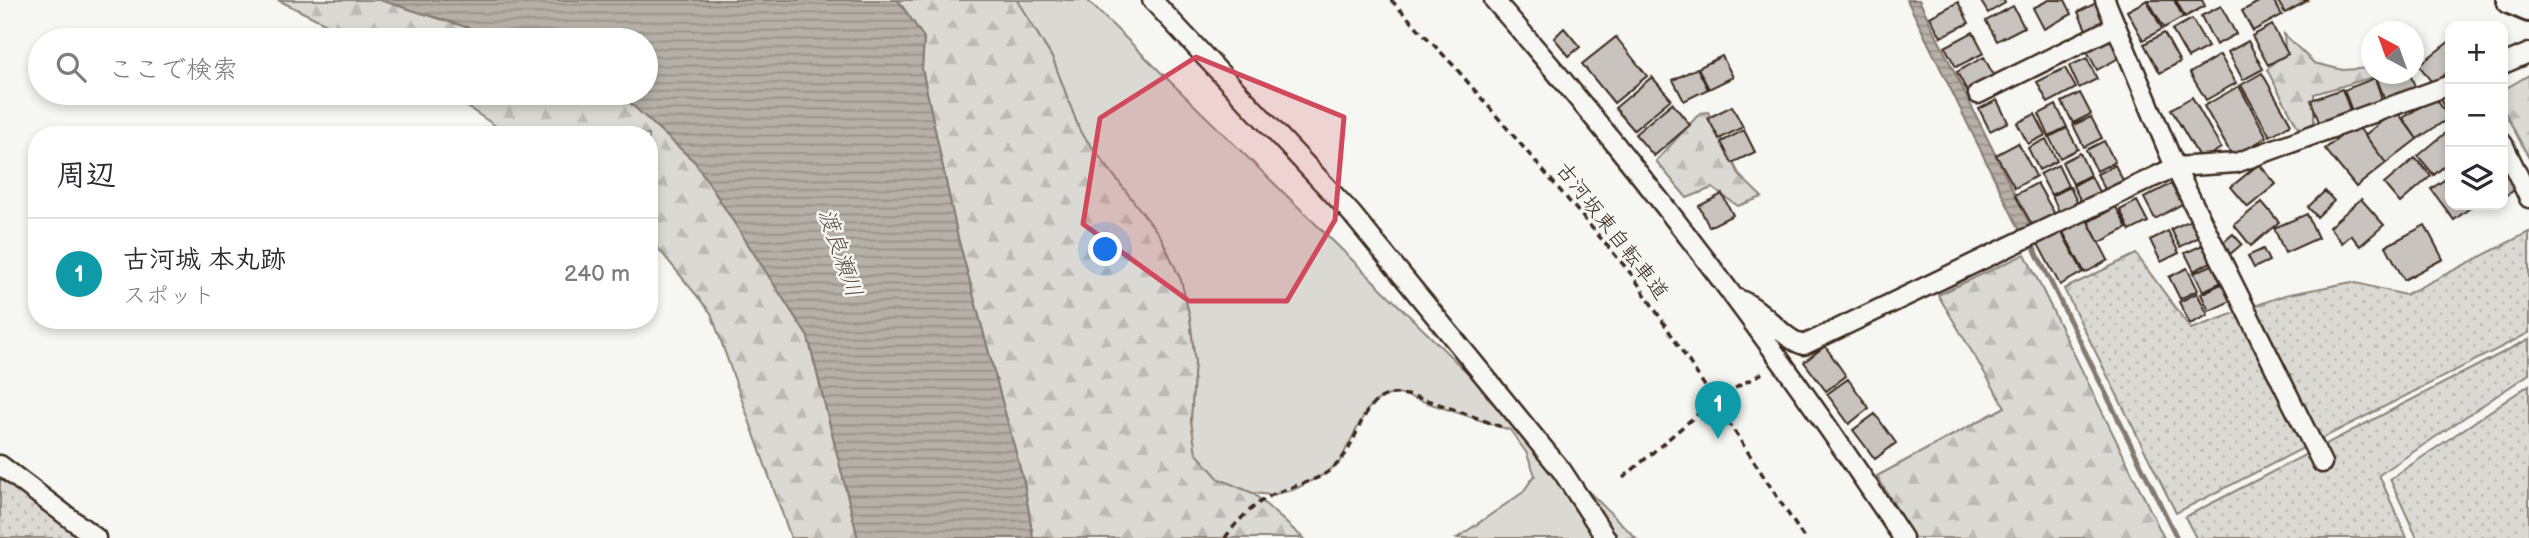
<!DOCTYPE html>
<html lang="ja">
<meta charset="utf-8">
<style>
:root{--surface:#fff;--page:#f7f7f7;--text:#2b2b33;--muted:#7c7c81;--line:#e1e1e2;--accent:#d1495b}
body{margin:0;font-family:"Balsamiq Sans","Klee One",sans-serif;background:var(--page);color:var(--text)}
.controls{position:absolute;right:21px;top:21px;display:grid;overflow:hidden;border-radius:14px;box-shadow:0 4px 10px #0003}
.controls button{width:63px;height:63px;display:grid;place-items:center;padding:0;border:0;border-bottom:2px solid var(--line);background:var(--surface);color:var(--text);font:35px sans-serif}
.compass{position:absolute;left:2361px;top:21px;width:63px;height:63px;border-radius:50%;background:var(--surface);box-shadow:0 4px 10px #0003;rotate:319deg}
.you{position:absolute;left:1106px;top:250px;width:24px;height:24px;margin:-18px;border:5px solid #fff;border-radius:50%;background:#1a73e8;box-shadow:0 0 0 10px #1a73e833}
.badge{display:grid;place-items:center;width:46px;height:46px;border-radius:50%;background:var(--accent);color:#fff;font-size:23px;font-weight:700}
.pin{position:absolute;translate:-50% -58px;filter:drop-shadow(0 2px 4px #0008)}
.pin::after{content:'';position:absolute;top:37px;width:24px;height:21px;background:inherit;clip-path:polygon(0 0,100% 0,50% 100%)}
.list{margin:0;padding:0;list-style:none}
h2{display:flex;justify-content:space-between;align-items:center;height:91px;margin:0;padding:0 28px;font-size:30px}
h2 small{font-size:23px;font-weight:400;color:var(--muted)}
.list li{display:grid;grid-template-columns:46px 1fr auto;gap:21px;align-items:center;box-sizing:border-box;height:112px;padding:0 28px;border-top:2px solid var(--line)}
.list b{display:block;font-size:26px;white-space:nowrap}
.list p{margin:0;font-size:23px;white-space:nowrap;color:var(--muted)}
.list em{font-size:23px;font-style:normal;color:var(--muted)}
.icon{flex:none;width:38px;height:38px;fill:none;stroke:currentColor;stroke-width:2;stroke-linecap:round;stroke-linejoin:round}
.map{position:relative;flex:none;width:2529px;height:538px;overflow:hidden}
.search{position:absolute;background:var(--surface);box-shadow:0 4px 10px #0003;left:28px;top:28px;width:630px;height:77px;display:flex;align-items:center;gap:18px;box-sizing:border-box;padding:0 24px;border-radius:38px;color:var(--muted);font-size:26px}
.panel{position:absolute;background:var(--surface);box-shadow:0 4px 10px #0003;left:28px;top:126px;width:630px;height:203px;border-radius:28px}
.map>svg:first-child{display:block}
.grass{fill:url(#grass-dots);stroke:#8a8278;stroke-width:2}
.forest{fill:url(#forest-firs);stroke:#8a8278;stroke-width:2}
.garden{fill:#dad9d3;stroke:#8a8278;stroke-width:2}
.water{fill:url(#water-rules);stroke:#857a71;stroke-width:2}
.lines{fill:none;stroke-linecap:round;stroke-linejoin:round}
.stream{stroke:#857a71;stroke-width:5}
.building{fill:#c8c3be;stroke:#3b2a1e;stroke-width:2}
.minor-casing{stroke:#3b2a1e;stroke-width:23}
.highway-casing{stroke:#3b2a1e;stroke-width:32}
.path{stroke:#3b2a1e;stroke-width:3.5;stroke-dasharray:7 5;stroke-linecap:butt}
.minor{stroke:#f6f6f2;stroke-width:18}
.highway{stroke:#f6f6f2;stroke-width:26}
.marked{fill:#d1495b;fill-opacity:0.2;stroke:#d1495b;stroke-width:5;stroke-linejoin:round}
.labels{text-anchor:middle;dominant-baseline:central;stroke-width:5;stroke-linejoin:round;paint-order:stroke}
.street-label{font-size:21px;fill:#3b2a1e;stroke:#f6f6f2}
.water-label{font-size:23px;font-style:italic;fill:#605248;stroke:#f6f6f2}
</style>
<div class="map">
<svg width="2529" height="538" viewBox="0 0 2529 538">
<defs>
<pattern id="grass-dots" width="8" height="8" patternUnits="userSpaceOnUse" patternTransform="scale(1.75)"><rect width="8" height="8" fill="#dad9d3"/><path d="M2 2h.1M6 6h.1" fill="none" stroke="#bcbab5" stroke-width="1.8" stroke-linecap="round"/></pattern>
<pattern id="forest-firs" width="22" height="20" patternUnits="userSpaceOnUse" patternTransform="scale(1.75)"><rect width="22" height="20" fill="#dad9d3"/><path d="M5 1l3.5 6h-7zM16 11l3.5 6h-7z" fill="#bcbab5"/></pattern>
<pattern id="water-rules" width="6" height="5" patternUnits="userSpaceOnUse" patternTransform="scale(1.75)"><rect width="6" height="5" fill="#b6b0a9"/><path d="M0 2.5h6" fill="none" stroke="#958f89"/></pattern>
</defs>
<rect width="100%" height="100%" fill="#f6f6f2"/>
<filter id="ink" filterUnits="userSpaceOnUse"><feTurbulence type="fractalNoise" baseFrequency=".0143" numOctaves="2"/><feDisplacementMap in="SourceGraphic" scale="14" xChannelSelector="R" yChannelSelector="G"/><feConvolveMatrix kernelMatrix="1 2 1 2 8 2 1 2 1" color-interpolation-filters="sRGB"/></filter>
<g filter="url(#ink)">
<!-- grass -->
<path class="grass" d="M2529,232V333L2176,513L2064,289L2136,254L2191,329L2285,295L2352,282L2405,295Z
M2529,339V374L2379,475L2407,538H2196L2185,517Z
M2529,385V538H2417L2390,479Z
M0,476L82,538H0Z"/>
<!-- forest -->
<path class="forest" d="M278,0H380L508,40H359Z
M898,0H1017L1053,59L1080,131L1161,237L1181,280L1190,317L1195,362L1191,421L1219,479L1253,493L1303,538H1033L1024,483L958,238L922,69L924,38Z
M2284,34L2314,63L2343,70L2371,68L2372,74H2384L2314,94V123L2299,129L2267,70L2285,49Z
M2529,75V158L2503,109V90Z
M447,93H619L695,162L808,337L858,538H791L711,313L649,237V135H509Z
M1708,112L1740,176L1762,197L1738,206L1712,188L1687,198L1656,161L1700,113Z
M2025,254L2164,538H1914L1877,476L2005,407L1938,295Z"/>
<!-- garden -->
<path class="garden" d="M1017,0H1087L1636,538H1457L1522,493L1535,475L1526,452L1510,430L1404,395L1393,394L1380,398L1366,411L1339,463L1323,475L1293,490L1271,495L1253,493L1219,479L1196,453L1191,421L1195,362L1190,317L1181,280L1161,237L1080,131L1053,59Z"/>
<!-- water -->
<path class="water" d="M380,0H898L924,38L922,69L958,238L1024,483L1033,538H858L808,337L695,162L619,93H646V40H508Z
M1907,0H1919L2037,239L2022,235Z"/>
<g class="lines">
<!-- stream -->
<path class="stream" d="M2031,242L2177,538"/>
</g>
<!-- building -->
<path class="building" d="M1980,0H2004L2005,3L1988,13Z
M2049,0H2065L2072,14L2044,29L2033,8Z
M2147,0L2162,29L2143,40L2127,11Z
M2148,0H2174L2183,17L2164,28Z
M2176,0H2202L2205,6L2185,17Z
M2262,0H2273L2282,15L2253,31L2242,11Z
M2277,0H2309L2285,13Z
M1958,2L1969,23L1941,37L1930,17Z
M2096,3L2106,25L2088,34L2078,12Z
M2013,6L2024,27L1997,41L1986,21Z
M2221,6L2236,34L2216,45L2201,16Z
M2192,19L2208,47L2188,58L2172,30Z
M2272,25L2288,54L2268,65L2252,36Z
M1564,28L1580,47L1569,56L1554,38Z
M1973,32L1984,53L1956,67L1945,47Z
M2164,33L2180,62L2160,73L2144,44Z
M2113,34L2124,55L2097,70L2086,49Z
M1616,37L1647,76L1614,103L1582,64Z
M2248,41L2263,69L2243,80L2228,52Z
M2450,41V70L2433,84L2419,65Z
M2220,55L2236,83L2206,100L2190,73Z
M1722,56L1733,77L1709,89L1698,68Z
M1984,57L1995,78L1968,93L1957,72Z
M2087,58L2097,79L2079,88L2069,66Z
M1697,68L1708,89L1684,101L1673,80Z
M2065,68L2076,88L2048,103L2037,82Z
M2262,73L2291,124L2270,136L2241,85Z
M2392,74H2410L2416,89L2385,100L2377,79Z
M1652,77L1671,99L1634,130L1615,108Z
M2375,78L2382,99L2352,111L2344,90Z
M2239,86L2267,137L2233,157L2204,106Z
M2342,89L2350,110L2319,122L2311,100Z
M2450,91V115L2440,98Z
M2080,93L2091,114L2073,123L2062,102Z
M2192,97L2221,148L2201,160L2171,109Z
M2435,97L2449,118L2417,139L2403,118Z
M1997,100L2008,122L1990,131L1979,109Z
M1672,103L1690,125L1654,156L1635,134Z
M2056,105L2067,127L2049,136L2039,114Z
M1732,106L1743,127L1719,139L1708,118Z
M2396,110L2417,139L2386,163L2365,135Z
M2035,114L2046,135L2028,144L2017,123Z
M2091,117L2102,138L2084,147L2073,125Z
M2356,124L2386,163L2356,187L2325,149Z
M2067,128L2078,149L2060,158L2049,137Z
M1744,130L1755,152L1732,163L1721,142Z
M2449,130L2450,161L2434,175L2418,156Z
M2046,139L2057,161L2039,170L2028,148Z
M2104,141L2115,162L2097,171L2086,150Z
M2018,143L2036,176L2015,188L1996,155Z
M2080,153L2090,175L2073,184L2062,162Z
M2415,158L2431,176L2400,203L2384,184Z
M2259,164L2276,184L2248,207L2231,187Z
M2058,165L2068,186L2051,195L2040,174Z
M2115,165L2126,186L2108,195L2097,174Z
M2503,169L2515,190L2503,197Z
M2091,176L2102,198L2084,207L2073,186Z
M2447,178L2450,205H2467L2470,208L2454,220L2431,189Z
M2037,183L2056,216L2034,228L2015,195Z
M2171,184L2182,204L2155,219L2144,198Z
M2070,187L2080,208L2062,218L2052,196Z
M2325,191L2334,201L2317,217L2308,207Z
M1722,194L1733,215L1709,227L1699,206Z
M2361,199L2384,225L2360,246L2351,235L2342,243L2329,227Z
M2137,201L2148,222L2130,231L2120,210Z
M2262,202L2279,222L2251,246L2234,225Z
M2116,207L2127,228L2099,243L2088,222Z
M2307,214L2318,238L2285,253L2274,228Z
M2087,219L2108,260L2085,273L2063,232Z
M2193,219L2201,236L2180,247L2171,229Z
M2425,225L2443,259L2404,280L2386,246Z
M2061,231L2083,272L2060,285L2038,244Z
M2168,231L2179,253L2161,262L2150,240Z
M2233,234L2242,244L2229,255L2220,245Z
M2207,243L2215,260L2194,271L2185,253Z
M2263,249L2269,261L2254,268L2248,256Z
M2216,263L2224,281L2203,291L2194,273Z
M2187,268L2198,290L2180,299L2169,277Z
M2223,283L2231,301L2209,311L2201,294Z
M2197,293L2208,315L2190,324L2179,302Z
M1825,346L1846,376L1826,391L1804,362Z
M1848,379L1869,408L1849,424L1827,394Z
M1875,414L1896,443L1875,459L1853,430Z"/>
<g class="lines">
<!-- minor casing -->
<g class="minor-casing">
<path id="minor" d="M1152,0L1351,213L1562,471L1606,538
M1494,0C1644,171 1778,349 1903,538
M2105,0L2175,167L2322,463
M2503,64L2529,53
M1978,94L2116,26
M2503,144L2529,198
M1738,299C1765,309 1780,338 1804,345L2175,167L2236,163L2450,85
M0,465L96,538"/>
</g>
<!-- highway casing -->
<g class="highway-casing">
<path id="highway" d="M2510,0L2529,8"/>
</g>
<!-- path -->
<path class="path" d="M1391,0L1454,66L1633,276L1804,538
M1623,478L1714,400L1766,371
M1225,538C1235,523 1255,503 1272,495C1302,481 1329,482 1348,450C1360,430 1365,398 1393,394C1413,391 1482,421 1505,428"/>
<!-- minor -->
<use href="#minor" class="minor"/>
<!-- highway -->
<use href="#highway" class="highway"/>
</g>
</g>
<!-- marked area -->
<path class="marked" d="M1196,57L1344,117L1335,220L1287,301H1189L1083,224L1100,118Z"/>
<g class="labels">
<!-- street labels -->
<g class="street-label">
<text transform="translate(1612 231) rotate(52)">古河坂東自転車道</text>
</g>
<!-- water labels -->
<g class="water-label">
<text transform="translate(840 253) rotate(71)">渡良瀬川</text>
</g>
</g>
</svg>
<div class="controls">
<button>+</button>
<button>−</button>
<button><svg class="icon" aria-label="layers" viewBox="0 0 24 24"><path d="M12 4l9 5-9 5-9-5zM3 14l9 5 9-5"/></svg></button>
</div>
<svg class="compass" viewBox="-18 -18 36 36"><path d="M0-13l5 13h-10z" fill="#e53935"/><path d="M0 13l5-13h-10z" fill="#7c7c81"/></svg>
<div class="you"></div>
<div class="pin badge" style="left:1718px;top:439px;background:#0f9aa8">1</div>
<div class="search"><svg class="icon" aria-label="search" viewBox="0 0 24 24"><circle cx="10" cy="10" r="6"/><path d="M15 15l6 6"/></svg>ここで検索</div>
<section class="panel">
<h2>周辺<small></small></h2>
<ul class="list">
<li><span class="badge" style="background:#0f9aa8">1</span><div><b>古河城 本丸跡</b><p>スポット</p></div><em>240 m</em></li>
</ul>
</section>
</div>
